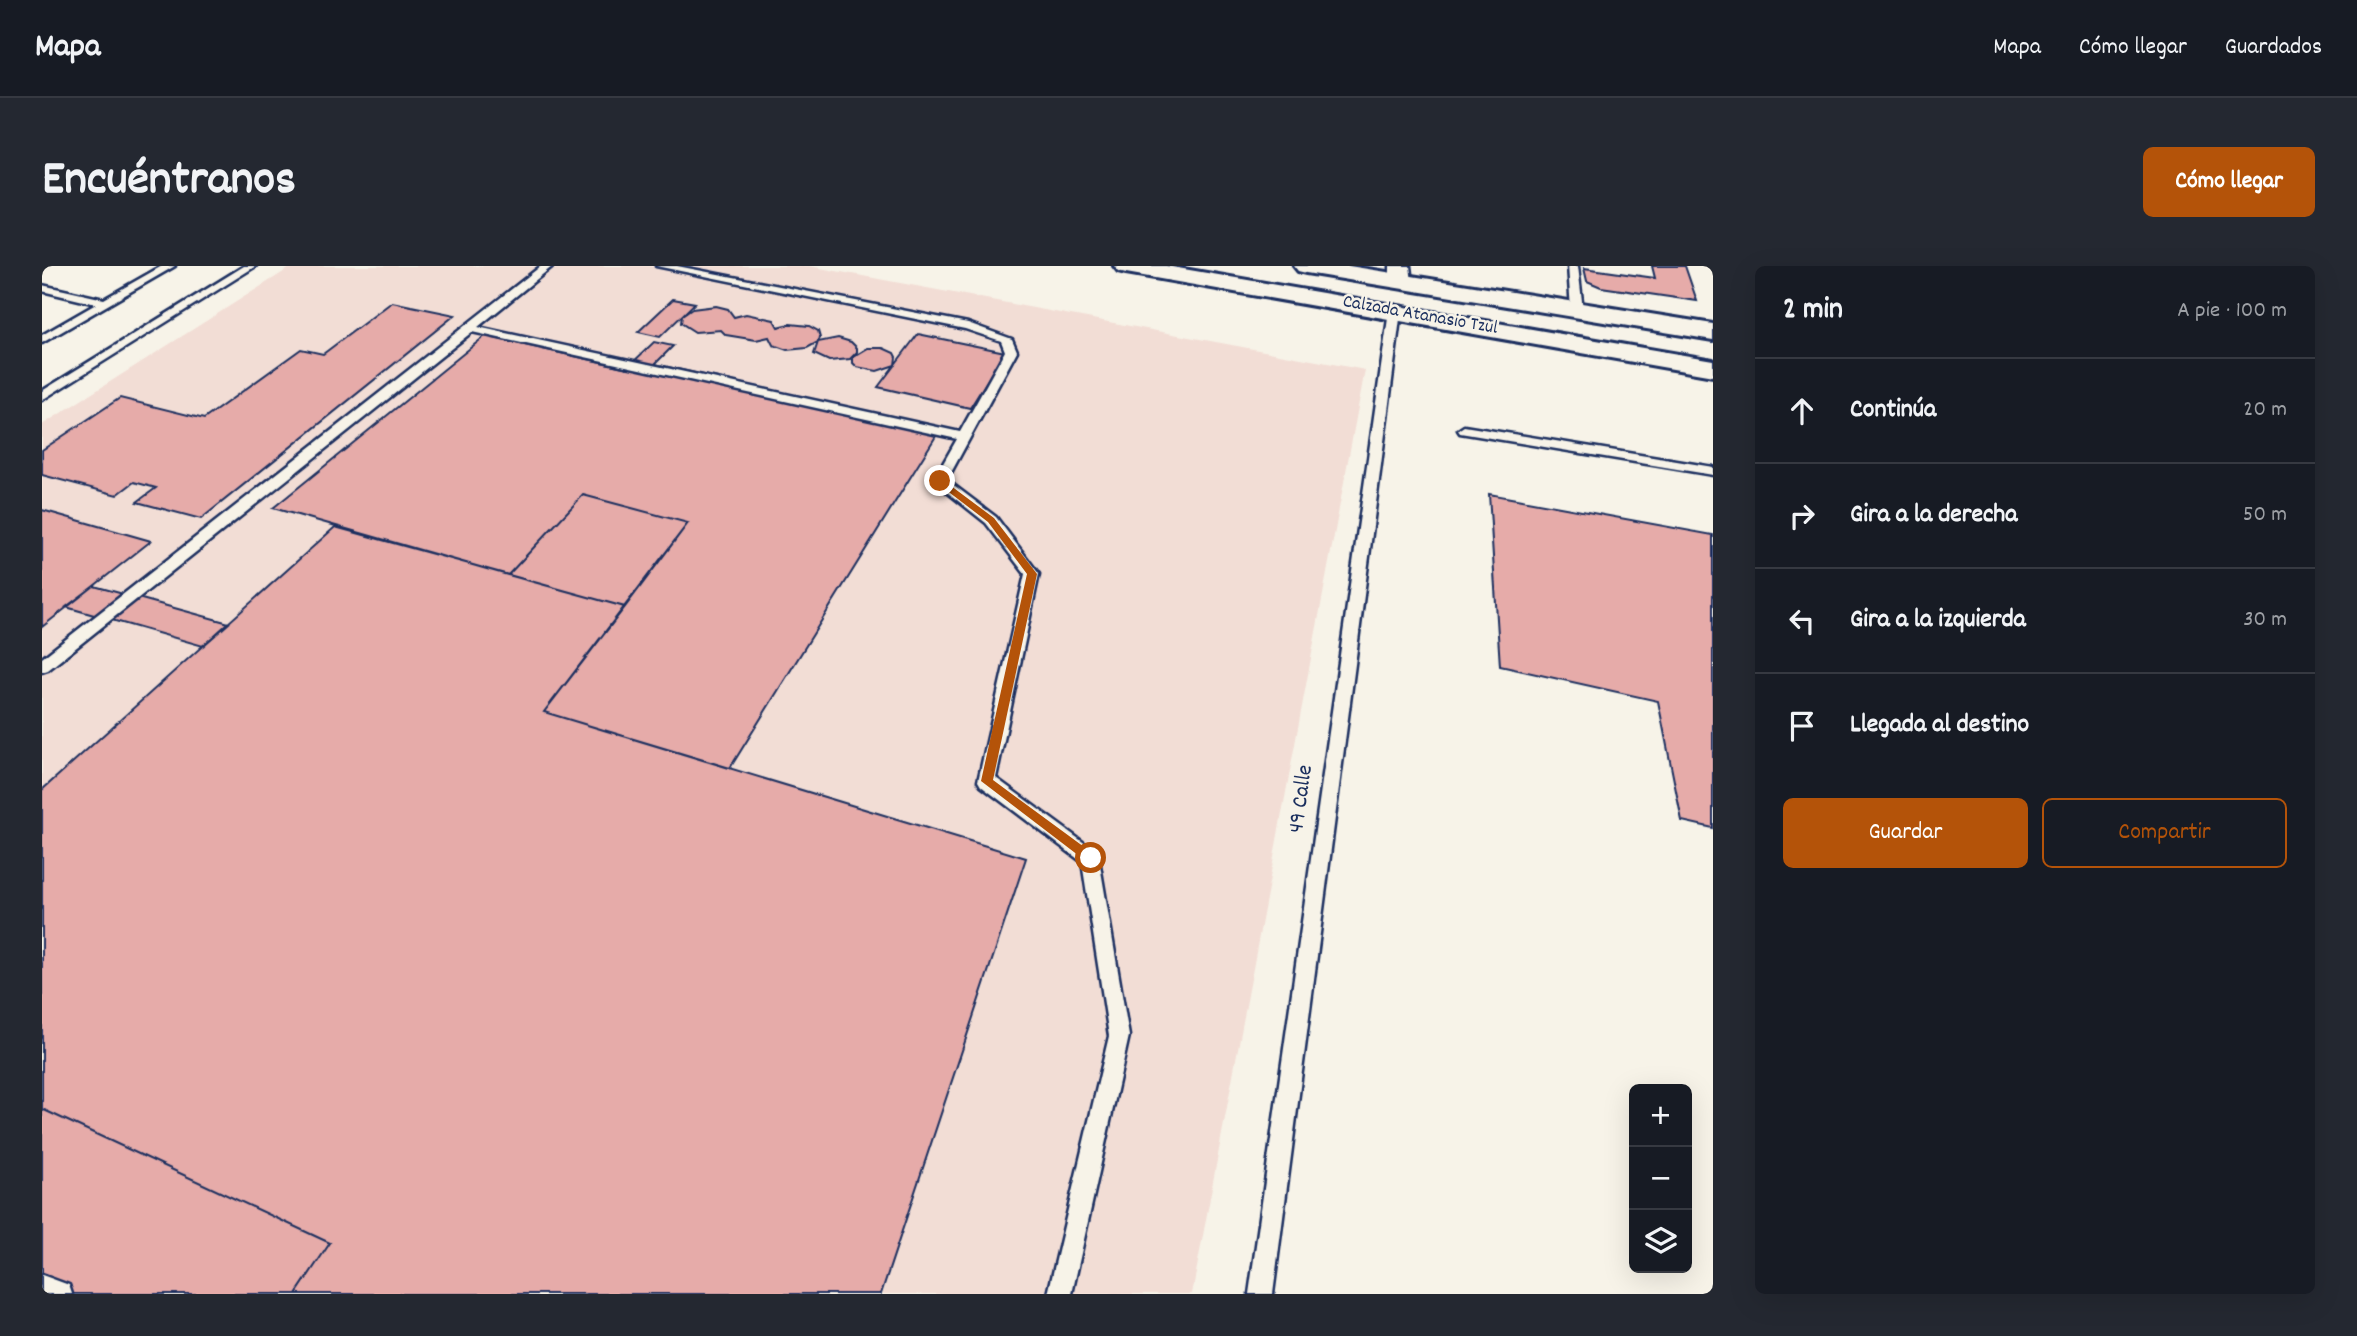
<!DOCTYPE html>
<html lang="es">
<meta charset="utf-8">
<style>
:root{--surface:#171b24;--page:#242831;--text:#f1f3f6;--muted:#9ea1a6;--line:#363941;--accent:#b45309}
body{margin:0;font-family:Dekko,sans-serif;background:var(--page);color:var(--text)}
.controls{position:absolute;right:21px;bottom:21px;display:grid;overflow:hidden;border-radius:10px;box-shadow:0 7px 28px #0002}
.controls button{width:63px;height:63px;display:grid;place-items:center;padding:0;border:0;border-bottom:2px solid var(--line);background:var(--surface);color:var(--text);font:35px sans-serif}
.stop{position:absolute;width:21px;height:21px;margin:-16px;border:5px solid #b45309;border-radius:50%;background:#fff}
.stop.end{background:#b45309;border-color:#fff;box-shadow:0 2px 7px #0008}
.list{margin:0;padding:0;list-style:none}
h2{display:flex;justify-content:space-between;align-items:center;height:91px;margin:0;padding:0 28px;font-size:30px}
h2 small{font-size:23px;font-weight:400;color:var(--muted)}
.list li{display:grid;grid-template-columns:46px 1fr auto;gap:21px;align-items:center;box-sizing:border-box;height:105px;padding:0 28px;border-top:2px solid var(--line)}
.list b{display:block;font-size:26px;white-space:nowrap}
.list em{font-size:23px;font-style:normal;color:var(--muted)}
.actions{display:flex;gap:14px;padding:21px 28px}
.actions a{flex:1;padding:16px 0;border:2px solid var(--accent);border-radius:10px;text-align:center;font-size:24px;color:var(--accent)}
.actions .main{background:var(--accent);color:#fff}
.icon{flex:none;width:38px;height:38px;fill:none;stroke:currentColor;stroke-width:2;stroke-linecap:round;stroke-linejoin:round}
.map{position:relative;flex:none;width:1671px;height:1028px;overflow:hidden;border-radius:10px}
header{display:flex;align-items:center;gap:42px;box-sizing:border-box;height:98px;padding:0 35px;background:var(--surface);border-bottom:2px solid var(--line)}
header strong{font-size:33px}
nav{display:flex;gap:38px;margin-inline-start:auto;font-size:24px}
.intro{display:flex;align-items:center;justify-content:space-between;box-sizing:border-box;height:168px;padding:0 42px}
h1{margin:0;font-size:49px}
.button{padding:18px 32px;border-radius:10px;background:var(--accent);color:#fff;font-size:24px;font-weight:700}
main{display:flex;gap:42px;padding:0 42px}
aside{flex:1;background:var(--surface);border-radius:10px;box-shadow:0 7px 28px #0002}
.map>svg:first-child{display:block}
.built{fill:#f2ddd5}
.building{fill:#e6aba9;stroke:#1b2f5e;stroke-width:2}
.lines{fill:none;stroke-linecap:round;stroke-linejoin:round}
.service-casing{stroke:#1b2f5e;stroke-width:5}
.minor-casing{stroke:#1b2f5e;stroke-width:5}
.primary-casing{stroke:#1b2f5e;stroke-width:6}
.service{fill:#f7f3e8;fill-rule:evenodd}
.minor{fill:#f7f3e8;fill-rule:evenodd}
.primary{fill:#f7f3e8;fill-rule:evenodd}
.route{fill:#b45309}
.labels{text-anchor:middle;dominant-baseline:central;stroke-width:5;stroke-linejoin:round;paint-order:stroke}
.far-street-label{font-size:19px;fill:#1b2f5e;stroke:#f7f3e8}
.street-label{font-size:23px;fill:#1b2f5e;stroke:#f7f3e8}
</style>
<header>
<strong>Mapa</strong>
<nav><a>Mapa</a><a>Cómo llegar</a><a>Guardados</a></nav>
</header>
<div class="intro"><h1>Encuéntranos</h1><a class="button">Cómo llegar</a></div>
<main>
<div class="map">
<svg width="1671" height="1028" viewBox="0 0 1671 1028">
<rect width="100%" height="100%" fill="#f7f3e8"/>
<filter id="ink" filterUnits="userSpaceOnUse"><feTurbulence type="fractalNoise" baseFrequency=".0143" numOctaves="2"/><feDisplacementMap in="SourceGraphic" scale="14" xChannelSelector="R" yChannelSelector="G"/><feConvolveMatrix kernelMatrix="1 2 1 2 8 2 1 2 1" color-interpolation-filters="sRGB"/></filter>
<g filter="url(#ink)">
<!-- built -->
<path class="built" d="M251,0H767L1323,104L1150,1028H0V159Z"/>
<!-- building -->
<path class="building" d="M1610,0H1643L1655,35L1559,21L1545,15L1542,2L1613,12Z
M631,33L653,37L618,71L596,66Z
M350,36L413,49L159,253L95,236L114,222L92,216L75,229L0,209V184L78,132L162,153L259,83L281,88Z
M674,40L686,43L692,51L704,48L732,54L736,61L748,58L767,60L776,65L778,72L776,76L765,82L745,84L731,79L727,71L714,74L684,69L679,64L653,66L639,57L640,50L650,43Z
M876,68L963,86L928,142L836,121Z
M443,70L585,102L612,76L631,80L613,98L899,162L688,502L502,446L646,257L541,229L466,309L231,242Z
M796,72L809,76L815,82V86L808,93L787,95L772,88L776,76Z
M826,82H841L852,87L854,91L853,99L835,105L815,101L811,97V91Z
M1447,228L1671,269V562L1640,555L1616,435L1458,400Z
M541,229L646,257L583,341L466,309Z
M0,244L109,275L0,361Z
M293,261L583,341L502,446L984,592L839,1028H254L288,977L0,843V524Z
M52,320L187,357L161,380L24,341Z
M0,843L288,977L254,1028H0Z"/>
<g class="lines">
<!-- service casing -->
<g class="service-casing">
<path id="service" d="M120,0H133L0,77V69L54,38L0,25V19L62,33Z
M202,0H214L0,134V125Z
M499,0H511L436,61L918,166L963,85L959,75L923,63L614,0H635L926,57L970,73L975,85L905,214L954,251L997,308L954,512L1056,587L1087,770L1030,1028H1006L1067,770L1040,596L939,520L936,515L983,308L944,257L891,215L915,173L430,66L6,404L0,406V392Z
M1526,0H1536L1541,44L1535,47L1529,44Z
M1353,42L1359,45L1231,1028H1207L1347,45Z
M1422,160L1671,201V209L1418,167L1416,164Z
M0,1009L27,1019L30,1028H0Z"/>
</g>
<!-- minor casing -->
<g class="minor-casing">
<path id="minor" d="M1348,0H1368L1370,16L1367,21H1351L1348,16Z"/>
</g>
<!-- primary casing -->
<g class="primary-casing">
<path id="primary" d="M1072,0H1124L1671,94V110L1084,7L1076,5Z
M1252,0H1307L1671,58V74L1264,7L1256,5Z"/>
</g>
<!-- service -->
<use href="#service" class="service"/>
<!-- minor -->
<use href="#minor" class="minor"/>
<!-- primary -->
<use href="#primary" class="primary"/>
</g>
</g>
<!-- route -->
<path class="route" d="M895,214H901L952,252L995,308L951,514L1053,589V596H1045L939,515L985,308L946,256L895,217Z"/>
<g class="labels">
<!-- far-street labels -->
<g class="far-street-label">
<text transform="translate(1378 50) rotate(10)">Calzada Atanasio Tzul</text>
</g>
<!-- street labels -->
<g class="street-label">
<text transform="translate(1260 533) rotate(-82)">49 Calle</text>
</g>
</g>
</svg>
<div class="controls">
<button>+</button>
<button>−</button>
<button><svg class="icon" aria-label="layers" viewBox="0 0 24 24"><path d="M12 4l9 5-9 5-9-5zM3 14l9 5 9-5"/></svg></button>
</div>
<div class="stop" style="left:1049px;top:592px"></div>
<div class="stop end" style="left:898px;top:215px"></div>
</div>
<aside>
<h2>2 min<small>A pie · 100 m</small></h2>
<ul class="list">
<li><svg class="icon" aria-label="ahead" viewBox="0 0 24 24"><path d="M12 20V5M6 11l6-6 6 6"/></svg><div><b>Continúa</b></div><em>20 m</em></li>
<li><svg class="icon" aria-label="right" viewBox="0 0 24 24"><path d="M7 20v-9h11M14 6l5 5-5 5"/></svg><div><b>Gira a la derecha</b></div><em>50 m</em></li>
<li><svg class="icon" aria-label="left" viewBox="0 0 24 24"><path d="M17 20v-9H6M10 6l-5 5 5 5"/></svg><div><b>Gira a la izquierda</b></div><em>30 m</em></li>
<li><svg class="icon" aria-label="arrive" viewBox="0 0 24 24"><path d="M6 21V4h12l-3 4 3 4H6"/></svg><div><b>Llegada al destino</b></div></li>
</ul>
<div class="actions"><a class="main">Guardar</a><a>Compartir</a></div>
</aside>
</main>
